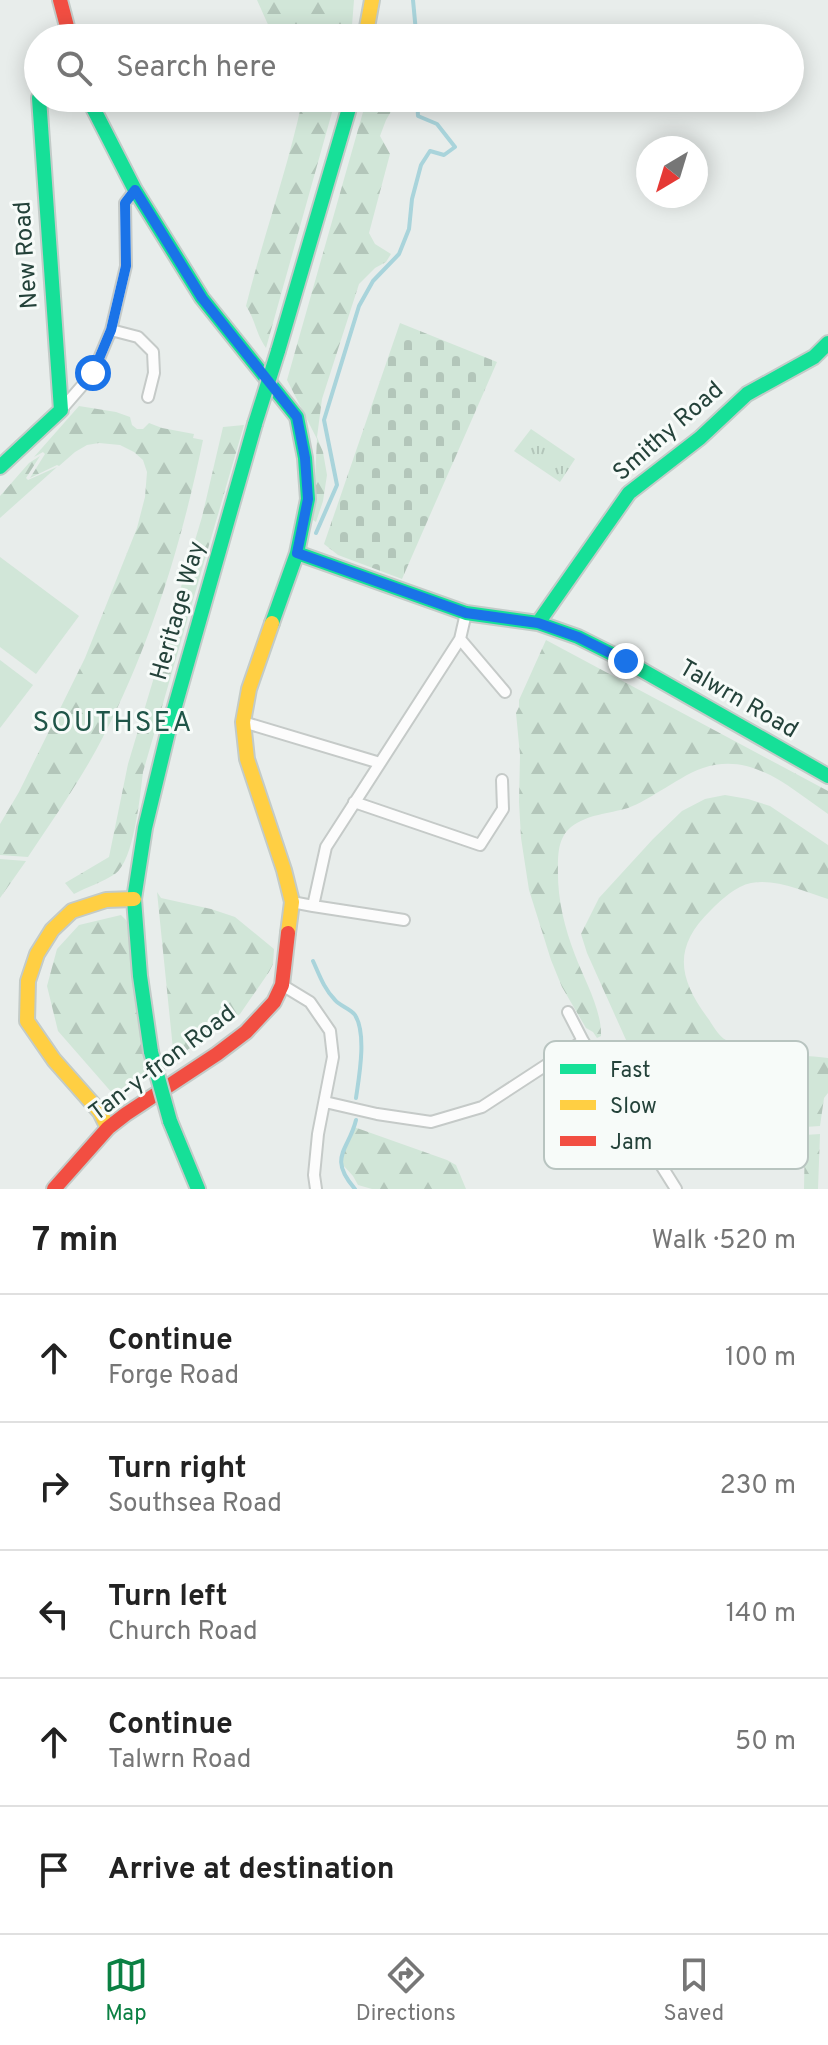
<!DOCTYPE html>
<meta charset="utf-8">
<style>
:root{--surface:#fff;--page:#f6f6f6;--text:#222;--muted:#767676;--line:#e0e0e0;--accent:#0b8043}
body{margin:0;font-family:Overpass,sans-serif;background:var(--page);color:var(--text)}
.compass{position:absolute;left:636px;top:136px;width:72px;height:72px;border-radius:50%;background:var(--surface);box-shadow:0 4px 20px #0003;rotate:218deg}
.stop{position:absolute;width:24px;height:24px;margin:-18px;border:6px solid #1a73e8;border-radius:50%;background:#fff}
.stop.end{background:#1a73e8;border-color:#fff;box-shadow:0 2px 8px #0008}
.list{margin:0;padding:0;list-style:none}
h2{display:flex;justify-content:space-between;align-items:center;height:104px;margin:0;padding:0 32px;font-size:34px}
h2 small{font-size:26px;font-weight:400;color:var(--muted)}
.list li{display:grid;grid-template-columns:52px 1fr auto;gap:24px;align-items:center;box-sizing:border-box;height:128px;padding:0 32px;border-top:2px solid var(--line)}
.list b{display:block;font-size:30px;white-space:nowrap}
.list p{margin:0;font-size:26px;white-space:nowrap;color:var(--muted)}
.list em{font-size:26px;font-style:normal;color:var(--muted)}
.icon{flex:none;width:44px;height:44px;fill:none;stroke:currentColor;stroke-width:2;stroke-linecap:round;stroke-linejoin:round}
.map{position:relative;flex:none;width:828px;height:1189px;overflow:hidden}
.search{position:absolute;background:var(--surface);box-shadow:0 4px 20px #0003;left:24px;right:24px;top:24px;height:88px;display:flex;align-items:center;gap:20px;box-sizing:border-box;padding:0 28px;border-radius:44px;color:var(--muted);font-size:30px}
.sheet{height:744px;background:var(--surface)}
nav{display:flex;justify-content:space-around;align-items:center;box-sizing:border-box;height:112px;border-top:2px solid var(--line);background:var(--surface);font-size:22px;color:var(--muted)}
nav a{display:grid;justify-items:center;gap:4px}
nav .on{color:var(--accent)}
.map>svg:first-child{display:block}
.grass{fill:#d1e6d8}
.forest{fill:url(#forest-firs)}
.cemetery{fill:url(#cemetery-stones)}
.park{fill:url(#park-tufts)}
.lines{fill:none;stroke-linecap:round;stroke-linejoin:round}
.stream{stroke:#a9d4db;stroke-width:4}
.street-casing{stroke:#c5cac8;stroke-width:14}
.fast-casing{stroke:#c3cbc8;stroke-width:18}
.slow-casing{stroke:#c3cbc8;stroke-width:18}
.jam-casing{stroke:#c3cbc8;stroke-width:18}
.street{stroke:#fcfcfc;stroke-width:10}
.fast{stroke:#16e098;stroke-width:14}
.slow{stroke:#ffcf43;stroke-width:14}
.jam{stroke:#f24e42;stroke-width:14}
.fast-bridge-casing{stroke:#c3cbc8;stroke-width:18;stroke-linecap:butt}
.fast-bridge{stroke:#16e098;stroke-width:14}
.route{stroke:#1a73e8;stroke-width:10}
.labels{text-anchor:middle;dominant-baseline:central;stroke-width:6;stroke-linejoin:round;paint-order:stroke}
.street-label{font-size:24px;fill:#24423a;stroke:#f7fbf9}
.quarter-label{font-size:28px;letter-spacing:2px;fill:#1f5548;stroke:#f7fbf9}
.key{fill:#f7fbf9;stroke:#b8c4c0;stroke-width:2}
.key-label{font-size:22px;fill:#24423a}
</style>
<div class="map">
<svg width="828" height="1189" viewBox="0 0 828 1189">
<defs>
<pattern id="forest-firs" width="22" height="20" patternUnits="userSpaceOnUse" patternTransform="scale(2)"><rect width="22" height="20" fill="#d1e6d8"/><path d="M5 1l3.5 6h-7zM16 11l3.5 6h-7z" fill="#b3c6ba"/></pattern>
<pattern id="cemetery-stones" width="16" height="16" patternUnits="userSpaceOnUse" patternTransform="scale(2)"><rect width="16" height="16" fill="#d1e6d8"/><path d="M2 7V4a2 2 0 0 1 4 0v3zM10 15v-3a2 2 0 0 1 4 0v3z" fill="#b3c6ba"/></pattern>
<pattern id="park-tufts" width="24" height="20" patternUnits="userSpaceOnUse" patternTransform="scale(2)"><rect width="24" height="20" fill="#d1e6d8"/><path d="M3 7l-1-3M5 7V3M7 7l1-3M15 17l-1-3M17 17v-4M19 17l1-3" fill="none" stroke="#b3c6ba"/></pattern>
</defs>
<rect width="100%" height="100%" fill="#e8edeb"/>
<!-- grass -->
<path class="grass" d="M0,557L79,616L36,674L0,647Z
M0,660L33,685L0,728Z"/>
<!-- forest -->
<path class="forest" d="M257,0H354L351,38H274Z
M300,98H336L266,348C256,334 255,319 246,306C263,238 287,171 302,102Z
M367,98H399L386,120L380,136L390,154L369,233L375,244L391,254L386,262L375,268L359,284L322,399L317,437L323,452L327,475L323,501L316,522L313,520L317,439L287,380Z
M79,406L116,412L130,417L132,425L137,429H143L149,423L162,428L194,434L193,438L203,440C182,542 151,644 103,737C82,778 54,818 28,857L0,855V824L19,792L85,658L137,528L145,497L147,472L143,460L134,452L120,445L99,443L87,445L75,452L59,466L57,465L30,478L45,454L43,452L34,457Z
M244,425L143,772C140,796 134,861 115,874C103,882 87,887 74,894L65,883L109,857L128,764L202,517L223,427Z
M40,456L26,478L28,480L57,467L0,518V496L29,463Z
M546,640L828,791V814C790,788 752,751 703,768C688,773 674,783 660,791C650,797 639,804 628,808C608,814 588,814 571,827C559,837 558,852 558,866C557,898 564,926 575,955C584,979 602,1010 601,1036L597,1038L593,1032L586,1028L562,987L551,960L529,890L521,838L519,802L520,755L516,713L519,707V700Z
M725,795L748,799L770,806L828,845V899C805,892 776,878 751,883C736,886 722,899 711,910C674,946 677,976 707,1017C713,1025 718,1036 726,1040C748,1053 802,1055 828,1058V1093L824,1098L820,1126L805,1127C799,1089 784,1057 741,1057C735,1057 728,1056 722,1059C716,1062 714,1068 711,1073C698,1100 705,1125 712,1152L702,1158L688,1129L654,1090L631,1051L587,953L581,934L599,898L653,839L682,811L705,799Z
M0,859L26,861L0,898Z
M157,892L161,898L211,909L235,917L274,949L273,964L269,972L240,1014L174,1059Z
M121,915L126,920L130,929L146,1078L124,1094H113L58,1031L47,986L57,949L79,925Z
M354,1127L447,1160L456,1165L466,1189H372L358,1185L353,1176L342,1164V1152Z
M820,1134L818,1189H804L805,1135Z"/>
<!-- cemetery -->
<path class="cemetery" d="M400,323L497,362L402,579L338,555L324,544Z"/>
<!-- park -->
<path class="park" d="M531,429L575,459L560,482L514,451Z"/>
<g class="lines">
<!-- stream -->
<path class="stream" d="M413,0L416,32L419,38
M437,98C447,108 458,109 472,108L474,99L472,98
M316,533L337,485L324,420L359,306L373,281L399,254L409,229L412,199L421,165L430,151L444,155L455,147L437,124L418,116L417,98
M313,961C319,974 324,989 335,1000C340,1006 351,1009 355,1015C367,1034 359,1077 356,1098
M355,1189C327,1157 349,1150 356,1120"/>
<!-- street casing -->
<g class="street-casing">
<path id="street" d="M111,330L138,337L153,352L154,373L148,397
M61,410L93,373L111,330L126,266L125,203L135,190
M460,639L505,692
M243,722L380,763
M354,802L480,845L503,809L502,780
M292,902L313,906L326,847L460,639L466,613
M313,906L404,920
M282,985L310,1002L330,1031L333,1057L318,1134L314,1175L316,1189
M568,1012L583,1041L676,1189
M325,1102L377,1114L431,1122L482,1107L583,1041"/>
</g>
<!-- fast casing -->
<g class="fast-casing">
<path id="fast" d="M88,98L135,190L202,298L297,417L305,458L308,499L297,553L272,623
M278,351L352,98
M0,467L61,410L39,98
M297,553L466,613L538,623L578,637L626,661L828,776
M538,623L629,493L700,438L747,394L814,357L828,343
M151,1052L140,976L134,899L145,828L170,724L255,424
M170,1121L198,1189"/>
</g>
<!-- slow casing -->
<g class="slow-casing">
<path id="slow" d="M365,38L372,0
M272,623L249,689L243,722L247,759L284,870L292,902L288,933
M108,1128L100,1112L54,1060L27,1021L28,981L37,954L52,930L72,911L106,900L134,899"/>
</g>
<!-- jam casing -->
<g class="jam-casing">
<path id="jam" d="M60,0L70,38
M54,1189L108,1128L126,1114L217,1054L246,1032L274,1002L282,985L288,933"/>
</g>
<!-- street -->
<use href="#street" class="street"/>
<!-- fast -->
<use href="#fast" class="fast"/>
<!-- slow -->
<use href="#slow" class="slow"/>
<!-- jam -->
<use href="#jam" class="jam"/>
<!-- fast-bridge casing -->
<g class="fast-bridge-casing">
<path id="fast-bridge" d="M255,424L278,351
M151,1052L170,1121"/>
</g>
<!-- fast-bridge -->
<use href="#fast-bridge" class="fast-bridge"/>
</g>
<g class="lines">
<!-- route -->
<path class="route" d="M93,373L111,330L126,266L125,203L135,190L202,298L297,417L305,458L308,499L297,553L466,613L538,623L578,637L626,661"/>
</g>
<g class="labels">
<!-- street labels -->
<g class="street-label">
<text transform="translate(27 255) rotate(-94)">New Road</text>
<text transform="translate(669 432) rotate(-41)">Smithy Road</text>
<text transform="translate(179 611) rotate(-74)">Heritage Way</text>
<text transform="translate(738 700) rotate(30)">Talwrn Road</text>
<text transform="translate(163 1064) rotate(-37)">Tan-y-fron Road</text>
</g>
<!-- quarter labels -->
<g class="quarter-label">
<text x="113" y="724">SOUTHSEA</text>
</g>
</g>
<!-- legend -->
<rect x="544" y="1041" width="264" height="128" rx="12" class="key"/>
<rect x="560" y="1064" width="36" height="10" fill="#16e098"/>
<rect x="560" y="1100" width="36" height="10" fill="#ffcf43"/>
<rect x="560" y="1136" width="36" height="10" fill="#f24e42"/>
<g class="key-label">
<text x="610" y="1077">Fast</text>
<text x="610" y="1113">Slow</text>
<text x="610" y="1149">Jam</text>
</g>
</svg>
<svg class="compass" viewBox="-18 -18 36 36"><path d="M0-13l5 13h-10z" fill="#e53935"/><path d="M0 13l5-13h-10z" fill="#767676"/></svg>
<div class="stop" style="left:93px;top:373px"></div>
<div class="stop end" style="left:626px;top:661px"></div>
<div class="search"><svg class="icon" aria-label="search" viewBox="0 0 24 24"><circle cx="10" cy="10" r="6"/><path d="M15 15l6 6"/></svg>Search here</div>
</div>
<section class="sheet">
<h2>7 min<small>Walk · 520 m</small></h2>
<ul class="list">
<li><svg class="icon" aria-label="ahead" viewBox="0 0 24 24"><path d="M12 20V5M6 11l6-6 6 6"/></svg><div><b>Continue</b><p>Forge Road</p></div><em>100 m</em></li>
<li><svg class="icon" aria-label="right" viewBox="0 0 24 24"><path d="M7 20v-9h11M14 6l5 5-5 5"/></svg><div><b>Turn right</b><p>Southsea Road</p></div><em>230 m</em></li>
<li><svg class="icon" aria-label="left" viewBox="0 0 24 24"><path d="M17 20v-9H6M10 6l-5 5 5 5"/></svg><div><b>Turn left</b><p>Church Road</p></div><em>140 m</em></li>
<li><svg class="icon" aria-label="ahead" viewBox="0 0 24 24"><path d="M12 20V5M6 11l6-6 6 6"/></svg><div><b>Continue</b><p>Talwrn Road</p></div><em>50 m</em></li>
<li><svg class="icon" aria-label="arrive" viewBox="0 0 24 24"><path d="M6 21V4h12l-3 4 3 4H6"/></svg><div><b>Arrive at destination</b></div></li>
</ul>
</section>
<nav>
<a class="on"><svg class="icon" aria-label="map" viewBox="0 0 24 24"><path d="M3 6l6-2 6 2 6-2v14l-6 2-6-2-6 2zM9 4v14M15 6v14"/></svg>Map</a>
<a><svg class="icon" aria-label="directions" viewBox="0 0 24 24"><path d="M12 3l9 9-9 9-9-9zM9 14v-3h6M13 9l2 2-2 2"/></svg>Directions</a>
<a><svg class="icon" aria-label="saved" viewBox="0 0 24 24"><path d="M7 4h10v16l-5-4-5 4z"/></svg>Saved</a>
</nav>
